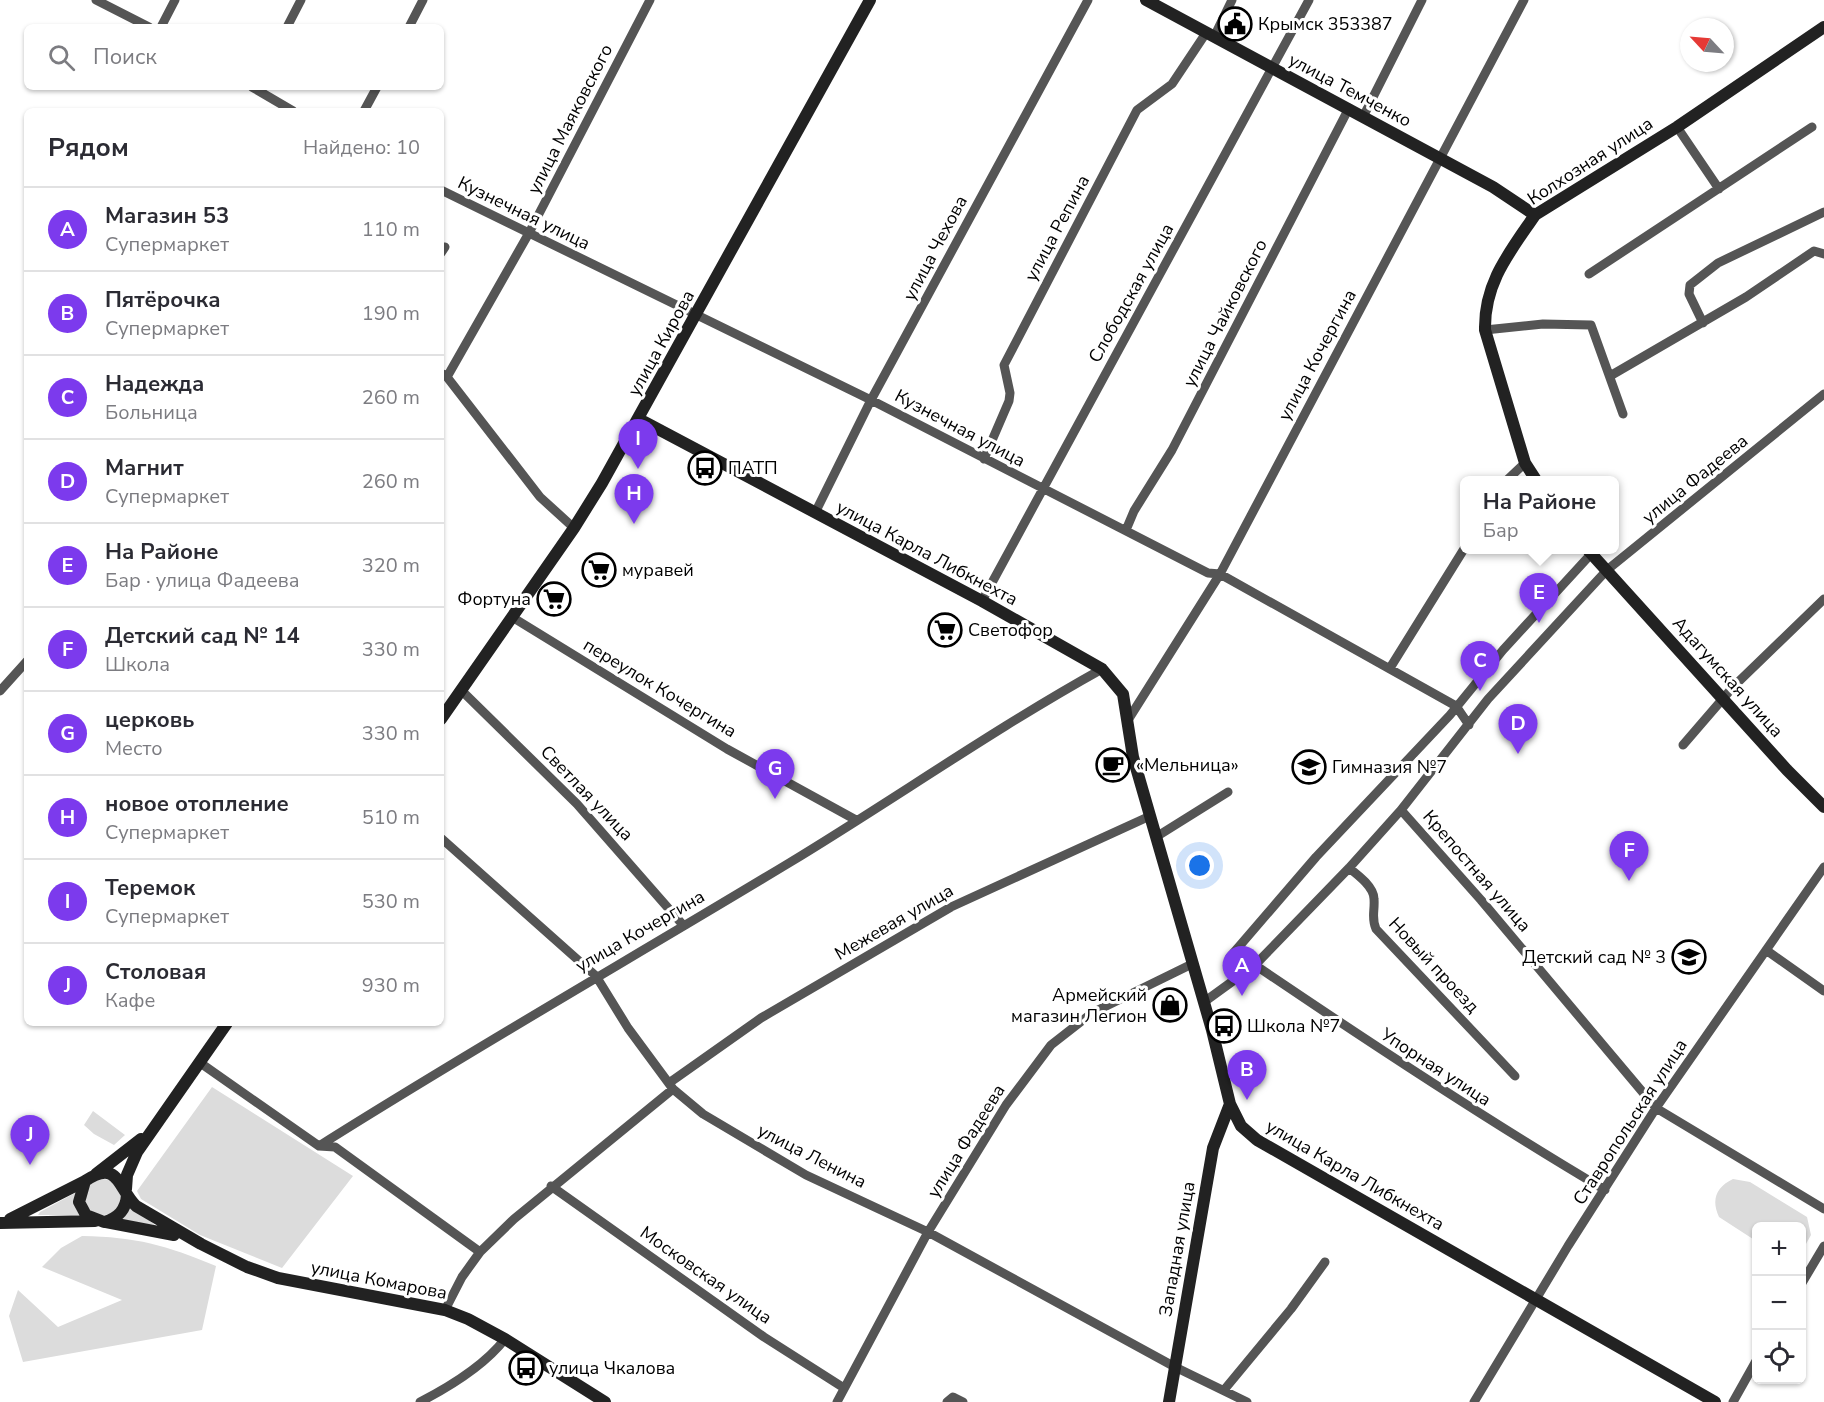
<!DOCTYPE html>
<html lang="ru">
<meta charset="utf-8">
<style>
:root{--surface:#fff;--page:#f7f7f7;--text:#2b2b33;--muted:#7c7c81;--line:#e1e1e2;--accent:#7c3aed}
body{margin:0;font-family:"Nunito Sans",sans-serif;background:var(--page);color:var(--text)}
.controls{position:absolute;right:18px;bottom:18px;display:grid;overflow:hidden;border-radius:9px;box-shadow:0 2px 4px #0004}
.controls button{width:54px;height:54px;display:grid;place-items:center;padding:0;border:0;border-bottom:2px solid var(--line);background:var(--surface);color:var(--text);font:30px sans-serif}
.compass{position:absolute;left:1680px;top:18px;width:54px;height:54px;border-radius:50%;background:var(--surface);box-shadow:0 2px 4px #0004;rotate:296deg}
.you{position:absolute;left:1200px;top:866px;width:21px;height:21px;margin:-15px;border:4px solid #fff;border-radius:50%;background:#1a73e8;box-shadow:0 0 0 9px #1a73e833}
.badge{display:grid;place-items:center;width:39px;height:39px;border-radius:50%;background:var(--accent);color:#fff;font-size:20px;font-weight:700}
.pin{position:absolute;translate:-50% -50px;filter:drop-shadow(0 2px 3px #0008)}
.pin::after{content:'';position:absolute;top:32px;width:21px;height:18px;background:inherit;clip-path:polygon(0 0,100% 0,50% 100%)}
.popup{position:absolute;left:1460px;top:476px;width:159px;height:78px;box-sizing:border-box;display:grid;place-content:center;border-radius:9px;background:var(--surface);filter:drop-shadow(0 2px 4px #0005);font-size:20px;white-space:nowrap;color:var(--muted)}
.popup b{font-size:22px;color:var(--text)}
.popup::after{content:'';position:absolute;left:50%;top:100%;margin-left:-12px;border:12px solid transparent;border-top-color:var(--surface)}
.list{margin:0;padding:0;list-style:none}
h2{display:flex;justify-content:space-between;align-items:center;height:78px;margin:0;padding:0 24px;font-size:26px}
h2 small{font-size:20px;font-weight:400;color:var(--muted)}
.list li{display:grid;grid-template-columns:39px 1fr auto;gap:18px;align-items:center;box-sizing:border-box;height:84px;padding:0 24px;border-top:2px solid var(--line)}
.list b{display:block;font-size:22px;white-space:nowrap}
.list p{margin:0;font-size:20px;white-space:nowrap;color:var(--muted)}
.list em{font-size:20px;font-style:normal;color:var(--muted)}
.icon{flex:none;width:33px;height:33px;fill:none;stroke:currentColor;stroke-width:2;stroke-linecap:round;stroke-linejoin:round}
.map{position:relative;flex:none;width:1824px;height:1402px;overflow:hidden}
.search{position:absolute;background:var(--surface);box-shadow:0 2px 4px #0004;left:24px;top:24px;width:420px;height:66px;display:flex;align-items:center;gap:15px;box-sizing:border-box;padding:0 21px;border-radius:9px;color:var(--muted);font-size:22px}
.panel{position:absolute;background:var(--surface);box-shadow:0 2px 4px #0004;left:24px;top:108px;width:420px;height:918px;border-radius:9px}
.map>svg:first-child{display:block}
.green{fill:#dcdcdc}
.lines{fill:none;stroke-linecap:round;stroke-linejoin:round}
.street{stroke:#555;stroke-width:9}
.secondary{stroke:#222;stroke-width:12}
.labels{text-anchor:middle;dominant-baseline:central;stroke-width:6;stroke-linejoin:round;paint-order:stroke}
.poi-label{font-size:18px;fill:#000;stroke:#fff;text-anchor:start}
.street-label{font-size:18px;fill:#000;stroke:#fff}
</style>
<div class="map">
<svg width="1824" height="1402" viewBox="0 0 1824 1402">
<rect width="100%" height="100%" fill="#fff"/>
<!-- green -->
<path class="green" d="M212,1087L353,1176L282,1268L200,1235L141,1199L137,1191Z
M93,1111L125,1135L114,1145L94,1134L84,1125Z
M85 1197a18 18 0 1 1 36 0a18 18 0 1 1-36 0Z
M1733,1179L1750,1182L1807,1217L1811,1235L1802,1251V1226H1756V1241L1719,1217C1711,1200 1716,1187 1733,1179Z
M75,1193L80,1215H38L40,1212Z
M130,1205L155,1225L118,1220Z
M82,1236C137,1237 165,1245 216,1266L202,1330L23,1362L9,1316L18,1290L58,1327L122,1300L42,1267L61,1248Z"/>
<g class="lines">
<!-- street -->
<path class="street" d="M96,0L149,27
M161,27L175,0
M287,27L301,0
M409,27L423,0
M1214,37L1232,0
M252,87L293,111
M364,111L377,87
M1363,117L1422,0
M1677,127L1719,189
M441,190L871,400L1208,573L1220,574L1456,706
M441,253L445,247
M1589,274L1812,127
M1703,323L1689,294L1690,285L1718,263L1824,212
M1485,330L1543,324L1591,325L1623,414
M441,373L447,377L540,497L574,528
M1610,376L1746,297L1814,251L1824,254
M447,377L529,233L650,0
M984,459L1009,401L1010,393L1004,365L1137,110L1172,84L1206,33
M1507,480L1525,463
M815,513L871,400L1088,0
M1126,530L1134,511L1172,450L1349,108
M982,601L1309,0
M512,617L727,749L856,820
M1390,668L1464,549
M461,690L577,804L683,925
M0,691L27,661
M1456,706L1469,725
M1128,720L1220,574L1524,0
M1683,745L1733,687L1824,599
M1401,810L1481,900L1656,1108L1824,1209
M1156,837L1228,792
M441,838L596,976L628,1028L673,1089L703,1114L806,1175L928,1232L1175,1367L1247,1402
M1349,868C1358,875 1374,887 1374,899C1375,911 1371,918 1376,929L1515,1076
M1766,950L1824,991
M1255,965C1370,1043 1485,1119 1605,1190
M1236,979L1228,969L1230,957L1316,857L1450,715L1503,650L1592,553
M1204,1002L1255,965L1349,868L1401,810L1488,699L1607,570L1824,394
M199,1062L319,1146C474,1048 632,958 789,863C893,800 994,729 1102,669
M669,1083L761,1018L951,907L1150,816
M319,1146L335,1147L480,1252
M551,1186L764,1337L844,1388
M1802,1283L1824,1246
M445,1310L462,1277L480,1252L514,1219L673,1089
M1224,1390L1291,1309L1325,1262
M420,1402C451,1386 484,1366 505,1339
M837,1402L928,1232L1006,1105L1051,1045L1092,1013L1192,964
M947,1402L953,1397L963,1402
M1474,1402L1568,1246L1656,1108L1824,867
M1733,1402L1756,1361"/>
<!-- secondary -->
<path class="secondary" d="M1146,0L1493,187L1535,215
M639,419L982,601L1102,669L1123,694L1133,757L1212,1030L1230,1104L1241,1126L1257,1140L1715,1402
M1536,480L1525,463L1485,330C1484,283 1509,253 1535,215L1677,127L1824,27
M1588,550L1787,770L1824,807
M441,719L574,528L602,483L870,0
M96,1174L141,1139
M126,1189L127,1175L137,1152L227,1023
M127,1195C126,1210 118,1218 104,1222L86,1215L79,1202L85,1181C119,1158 118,1189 136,1206L201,1244L247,1267L278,1278L445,1310L468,1319L505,1339L605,1402
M10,1219L85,1181
M106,1222L174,1235
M0,1223L95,1221
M1169,1402L1213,1148L1230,1104"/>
</g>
<!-- icons -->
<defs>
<g id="civic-ring" transform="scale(1.725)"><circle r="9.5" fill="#fff" stroke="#000" stroke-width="1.5"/><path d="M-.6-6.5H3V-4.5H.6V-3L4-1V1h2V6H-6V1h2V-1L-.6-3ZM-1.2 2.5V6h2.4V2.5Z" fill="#000"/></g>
<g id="bus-ring" transform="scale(1.725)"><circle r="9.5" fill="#fff" stroke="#000" stroke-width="1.5"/><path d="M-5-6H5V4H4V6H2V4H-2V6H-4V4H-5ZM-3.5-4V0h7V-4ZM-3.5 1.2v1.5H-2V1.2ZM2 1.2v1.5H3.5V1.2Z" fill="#000"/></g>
<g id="supermarket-ring" transform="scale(1.725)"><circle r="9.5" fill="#fff" stroke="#000" stroke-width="1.5"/><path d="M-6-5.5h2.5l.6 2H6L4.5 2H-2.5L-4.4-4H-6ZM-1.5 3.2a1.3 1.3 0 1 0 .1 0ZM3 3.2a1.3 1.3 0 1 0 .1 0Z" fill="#000"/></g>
<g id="cafe-ring" transform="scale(1.725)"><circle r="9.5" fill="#fff" stroke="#000" stroke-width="1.5"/><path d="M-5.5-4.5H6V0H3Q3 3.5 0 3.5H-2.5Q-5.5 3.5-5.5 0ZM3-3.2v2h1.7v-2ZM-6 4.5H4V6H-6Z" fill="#000"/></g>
<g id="school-ring" transform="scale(1.725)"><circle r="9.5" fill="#fff" stroke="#000" stroke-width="1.5"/><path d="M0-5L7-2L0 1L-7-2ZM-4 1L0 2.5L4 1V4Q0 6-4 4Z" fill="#000"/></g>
<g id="shop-ring" transform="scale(1.725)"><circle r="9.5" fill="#fff" stroke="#000" stroke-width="1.5"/><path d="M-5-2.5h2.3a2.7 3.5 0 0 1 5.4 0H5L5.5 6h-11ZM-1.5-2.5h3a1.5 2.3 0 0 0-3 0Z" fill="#000"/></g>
</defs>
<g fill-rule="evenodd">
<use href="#civic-ring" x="1235" y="24"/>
<use href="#bus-ring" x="705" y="468"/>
<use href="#supermarket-ring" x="599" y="570"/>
<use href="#supermarket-ring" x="554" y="599"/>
<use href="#supermarket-ring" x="945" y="630"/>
<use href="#cafe-ring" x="1113" y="765"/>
<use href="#school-ring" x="1309" y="767"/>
<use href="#school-ring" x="1689" y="957"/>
<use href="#shop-ring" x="1170" y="1005"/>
<use href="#bus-ring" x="1224" y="1026"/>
<use href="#bus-ring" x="526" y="1368"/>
</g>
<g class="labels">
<!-- poi labels -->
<g class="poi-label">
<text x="1258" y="24">Крымск 353387</text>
<text x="728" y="468">ПАТП</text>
<text x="622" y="570">муравей</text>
<text x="531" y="599" text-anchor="end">Фортуна</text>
<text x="968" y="630">Светофор</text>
<text x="1136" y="765">«Мельница»</text>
<text x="1332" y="767">Гимназия №7</text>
<text x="1666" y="957" text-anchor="end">Детский сад № 3</text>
<text x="1147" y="995" text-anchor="end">Армейский<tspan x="1147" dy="21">магазин Легион</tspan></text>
<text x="1247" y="1026">Школа №7</text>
<text x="549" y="1368">улица Чкалова</text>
</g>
<!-- street labels -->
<g class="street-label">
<text transform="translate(1350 90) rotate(28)">улица Темченко</text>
<text transform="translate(570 119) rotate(-63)">улица Маяковского</text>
<text transform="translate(1590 161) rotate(-33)">Колхозная улица</text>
<text transform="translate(524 213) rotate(26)">Кузнечная улица</text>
<text transform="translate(1057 228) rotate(-62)">улица Репина</text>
<text transform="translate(935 248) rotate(-62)">улица Чехова</text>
<text transform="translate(1131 293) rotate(-61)">Слободская улица</text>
<text transform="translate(1225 313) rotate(-63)">улица Чайковского</text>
<text transform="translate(661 343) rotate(-61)">улица Кирова</text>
<text transform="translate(1317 355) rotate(-62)">улица Кочергина</text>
<text transform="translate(960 428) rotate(28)">Кузнечная улица</text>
<text transform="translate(1695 479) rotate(-39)">улица Фадеева</text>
<text transform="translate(927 553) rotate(28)">улица Карла Либкнехта</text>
<text transform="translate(1728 677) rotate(48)">Адагумская улица</text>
<text transform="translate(660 688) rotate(31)">переулок Кочергина</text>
<text transform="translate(587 793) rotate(46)">Светлая улица</text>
<text transform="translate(1477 871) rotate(49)">Крепостная улица</text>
<text transform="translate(894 922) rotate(-30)">Межевая улица</text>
<text transform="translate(640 931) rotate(-30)">улица Кочергина</text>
<text transform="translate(1434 965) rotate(47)">Новый проезд</text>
<text transform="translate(1436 1067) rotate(33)">Упорная улица</text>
<text transform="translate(1630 1122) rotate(-57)">Ставропольская улица</text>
<text transform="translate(966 1141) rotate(-58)">улица Фадеева</text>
<text transform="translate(812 1156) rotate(27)">улица Ленина</text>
<text transform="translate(1355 1175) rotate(30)">улица Карла Либкнехта</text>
<text transform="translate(1177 1249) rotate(-80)">Западная улица</text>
<text transform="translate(706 1275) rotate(35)">Московская улица</text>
<text transform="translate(379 1280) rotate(11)">улица Комарова</text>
</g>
</g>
</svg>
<div class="controls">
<button>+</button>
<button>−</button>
<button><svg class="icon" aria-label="locate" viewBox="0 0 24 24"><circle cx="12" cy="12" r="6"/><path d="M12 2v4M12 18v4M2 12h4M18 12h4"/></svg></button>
</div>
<svg class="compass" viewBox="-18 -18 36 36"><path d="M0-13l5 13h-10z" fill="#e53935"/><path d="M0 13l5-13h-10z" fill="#7c7c81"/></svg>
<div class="you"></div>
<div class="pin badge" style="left:1242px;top:996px">A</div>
<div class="pin badge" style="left:1247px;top:1100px">B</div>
<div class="pin badge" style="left:1480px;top:691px">C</div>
<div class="pin badge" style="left:1518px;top:754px">D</div>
<div class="pin badge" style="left:1539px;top:623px">E</div>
<div class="popup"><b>На Районе</b>Бар</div>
<div class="pin badge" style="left:1629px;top:881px">F</div>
<div class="pin badge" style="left:775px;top:799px">G</div>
<div class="pin badge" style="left:634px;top:524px">H</div>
<div class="pin badge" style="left:638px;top:469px">I</div>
<div class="pin badge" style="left:30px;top:1165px">J</div>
<div class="search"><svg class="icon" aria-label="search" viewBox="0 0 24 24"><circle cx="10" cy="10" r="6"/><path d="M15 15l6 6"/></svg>Поиск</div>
<section class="panel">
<h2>Рядом<small>Найдено: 10</small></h2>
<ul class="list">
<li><span class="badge">A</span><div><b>Магазин 53</b><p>Супермаркет</p></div><em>110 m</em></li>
<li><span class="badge">B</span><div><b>Пятёрочка</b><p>Супермаркет</p></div><em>190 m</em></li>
<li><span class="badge">C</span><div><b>Надежда</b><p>Больница</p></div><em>260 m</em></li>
<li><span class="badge">D</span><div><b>Магнит</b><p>Супермаркет</p></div><em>260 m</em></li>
<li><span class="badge">E</span><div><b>На Районе</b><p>Бар · улица Фадеева</p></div><em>320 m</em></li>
<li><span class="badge">F</span><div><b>Детский сад № 14</b><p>Школа</p></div><em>330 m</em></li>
<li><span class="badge">G</span><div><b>церковь</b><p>Место</p></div><em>330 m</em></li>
<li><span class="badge">H</span><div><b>новое отопление</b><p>Супермаркет</p></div><em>510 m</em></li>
<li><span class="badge">I</span><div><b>Теремок</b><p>Супермаркет</p></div><em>530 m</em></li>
<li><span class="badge">J</span><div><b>Столовая</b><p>Кафе</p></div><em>930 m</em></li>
</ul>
</section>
</div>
